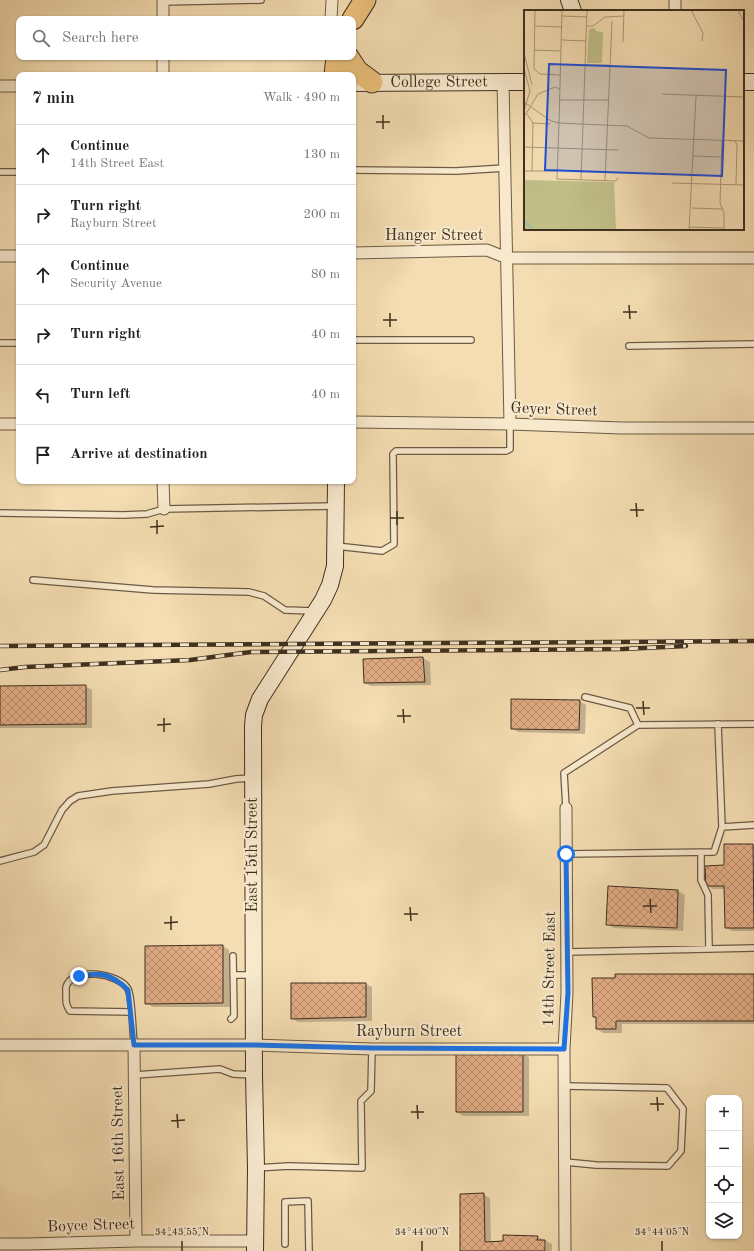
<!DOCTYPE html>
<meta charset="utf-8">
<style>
:root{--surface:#fff;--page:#f2f2f2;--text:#222;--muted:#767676;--line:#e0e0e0}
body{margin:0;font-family:"Old Standard TT",serif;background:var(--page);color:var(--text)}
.controls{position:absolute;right:12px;bottom:12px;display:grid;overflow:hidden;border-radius:8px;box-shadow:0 1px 3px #0004}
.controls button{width:36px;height:36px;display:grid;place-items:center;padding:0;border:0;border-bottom:1px solid var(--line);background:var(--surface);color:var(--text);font:20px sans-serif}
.stop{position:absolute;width:12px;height:12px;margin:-9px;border:3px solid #1a73e8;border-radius:50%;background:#fff}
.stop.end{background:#1a73e8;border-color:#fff;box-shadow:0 1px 4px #0008}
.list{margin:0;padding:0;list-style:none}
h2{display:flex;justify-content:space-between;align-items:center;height:52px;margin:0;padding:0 16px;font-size:17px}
h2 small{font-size:13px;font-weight:400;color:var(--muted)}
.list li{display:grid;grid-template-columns:26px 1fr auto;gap:12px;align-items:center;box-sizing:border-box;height:60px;padding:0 16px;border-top:1px solid var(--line)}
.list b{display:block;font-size:15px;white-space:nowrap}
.list p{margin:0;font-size:13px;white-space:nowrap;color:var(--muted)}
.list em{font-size:13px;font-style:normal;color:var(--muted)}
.icon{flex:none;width:22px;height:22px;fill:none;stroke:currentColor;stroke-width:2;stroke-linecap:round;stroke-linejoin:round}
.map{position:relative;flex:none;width:754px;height:1251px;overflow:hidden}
.search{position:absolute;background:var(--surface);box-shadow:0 1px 3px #0004;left:16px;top:16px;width:340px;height:44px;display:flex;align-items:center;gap:10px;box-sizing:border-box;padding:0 14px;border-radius:8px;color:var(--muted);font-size:15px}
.panel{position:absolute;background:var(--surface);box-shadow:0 1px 3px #0004;left:16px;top:72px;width:340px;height:412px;border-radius:8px}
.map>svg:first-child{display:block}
.shadow{fill:#0003}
.building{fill:url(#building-cross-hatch);stroke:#3e2f1f}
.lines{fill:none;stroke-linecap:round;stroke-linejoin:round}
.lane-casing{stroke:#6c5a44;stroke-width:8}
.street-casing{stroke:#6c5a44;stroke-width:13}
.secondary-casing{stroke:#3e2f1f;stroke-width:18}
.highway-casing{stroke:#3e2f1f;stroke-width:23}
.lane{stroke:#f8e9cd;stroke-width:5.5}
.street{stroke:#f8e9cd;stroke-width:11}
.secondary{stroke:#f8e9cd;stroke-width:16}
.highway{stroke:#eabe79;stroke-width:21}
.rail-casing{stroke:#3e2f1f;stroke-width:4.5}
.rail{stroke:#f8e9cd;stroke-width:3;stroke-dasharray:9;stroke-linecap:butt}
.route{stroke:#1a73e8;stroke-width:5}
.ticks{fill:none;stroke:#3e2f1f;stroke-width:1.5}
.labels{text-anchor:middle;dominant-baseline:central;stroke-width:4;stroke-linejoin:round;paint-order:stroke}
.street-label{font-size:16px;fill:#3e2f1f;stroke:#f8e9cd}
.inset-river{fill:none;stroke:#9cbcaa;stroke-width:2}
.inset-road{fill:none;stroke:#ab9777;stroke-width:1}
.view{fill:#1d4ed8;fill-opacity:0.15;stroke:#1d4ed8;stroke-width:2}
.inset-edge{fill:none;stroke:#3e2f1f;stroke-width:2}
.ticks-label{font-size:10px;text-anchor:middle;fill:#3e2f1f;stroke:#f8e9cd;stroke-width:4;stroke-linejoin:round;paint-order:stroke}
</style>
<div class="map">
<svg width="754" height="1251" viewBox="0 0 754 1251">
<defs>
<pattern id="building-cross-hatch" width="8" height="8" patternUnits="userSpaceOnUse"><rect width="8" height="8" fill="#e3ad85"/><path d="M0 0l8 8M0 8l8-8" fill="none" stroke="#b98d6c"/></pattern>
</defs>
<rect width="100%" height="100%" fill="#f4ddb2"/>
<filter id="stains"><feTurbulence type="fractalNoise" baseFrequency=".005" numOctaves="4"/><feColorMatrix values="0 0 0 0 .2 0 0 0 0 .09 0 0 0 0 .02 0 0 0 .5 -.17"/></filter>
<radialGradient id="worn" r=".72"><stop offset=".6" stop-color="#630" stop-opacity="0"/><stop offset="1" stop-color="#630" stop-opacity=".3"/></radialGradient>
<!-- shadow -->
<path class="shadow" d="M423,658L430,662L431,685L371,686L365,683L364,660Z
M85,686L92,690V728H0V687Z
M579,701L586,705L585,734L518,732L512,728Z
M753,845H754V931H732L726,927L725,889H713L707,885L726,866Z
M609,887L678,891L685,895L683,931L614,928L607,924Z
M223,946L229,950L230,1007H153L146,1003Z
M754,975V1024H622V1033H603L597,1029V1018L594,1016L616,979Z
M366,984L372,987V1021L298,1022L292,1018Z
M522,1054L529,1057V1116H463L457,1112Z
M483,1194L490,1198L491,1243L504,1242V1236L538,1237L552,1244V1251H546V1243H544V1251H461Z"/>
<!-- building -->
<path class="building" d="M423,657L425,682L364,683L363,659Z
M86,685V724L0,725V686Z
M511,699L580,700L579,730L511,729Z
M724,844H753L754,928H725L724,886H706L705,866L724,865Z
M608,886L678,890L677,928L606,925Z
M223,945V1003L145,1004V946Z
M615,974H754V1021H616V1029H596V1017H593L592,978H615Z
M291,983H366V1017L291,1019Z
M456,1053H523V1112H456Z
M484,1193L485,1242L503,1241V1235L538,1236L537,1240H545V1251H460V1194Z"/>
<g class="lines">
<!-- lane casing -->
<g class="lane-casing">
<path id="lane" d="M163,2L261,0
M353,170L456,171L505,168
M0,172H19
M353,340H471
M0,343H19
M629,346L754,344
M0,513L123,515L147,514L164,509L333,506
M336,546L382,551L394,544L393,454L396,451H506L510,449V424
M33,580L153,590L249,592L264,596L285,610L313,611
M585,697L630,708L638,725
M718,724L722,827
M566,808L564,773L638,725L754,724
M701,852V880L708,895L709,949
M566,854L714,852L722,827L754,825
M0,861L34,852L44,845L62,810L70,801L78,796L112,791L209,784L236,779L252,778
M567,952L754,948
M233,975H253
M131,1012L70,1011C66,1005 66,1003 66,996C66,994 66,990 66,987C72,966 119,973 128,989C132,996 133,1035 134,1045
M231,1019L234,1016L233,956
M135,1075L220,1069L233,1074L253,1075
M565,1086L667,1088L683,1109L681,1151L668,1166L596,1165L565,1162
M256,1168L289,1166L362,1168L361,1101L371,1091L372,1049
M285,1244V1202L308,1201L309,1251"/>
</g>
<!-- street casing -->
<g class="street-casing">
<path id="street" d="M163,0V19
M675,11V0
M331,19L332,0
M163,57V75
M503,82L510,424
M0,86H19
M353,253L487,250L507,258H754
M0,256H19
M353,422L510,424L622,428H754
M0,424H19
M163,481L164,509
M0,1045H254L372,1049H564
M134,1045L136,1241
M0,1244H27L136,1241H255
M565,1251L564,1049L567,993L566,808"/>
</g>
<!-- secondary casing -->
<g class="secondary-casing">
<g id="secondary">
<path d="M569,0L573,11"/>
<path d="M743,82H754"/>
<path id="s1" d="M353,83L525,82"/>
<path d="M255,1251L256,1168L254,1075L253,726L254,715L260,699L323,600L330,585L335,566L336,481"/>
</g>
</g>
<!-- highway casing -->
<g class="highway-casing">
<path id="highway" d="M353,19L365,0
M348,57L357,71L372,82
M335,75L337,57"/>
</g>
<!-- lane -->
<use href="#lane" class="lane"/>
<!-- street -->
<use href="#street" class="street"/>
<!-- secondary -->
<use href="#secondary" class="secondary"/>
<!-- highway -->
<use href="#highway" class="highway"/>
<!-- rail casing -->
<g class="rail-casing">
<path id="rail" d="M0,646L754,641
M0,670L25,667L190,660L251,652L623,649L686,646"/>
</g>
<!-- rail -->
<use href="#rail" class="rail"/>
</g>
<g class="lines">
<!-- route -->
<path class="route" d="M79,976C100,972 112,974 128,990L134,1045H254L372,1048L564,1049L568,993L566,854"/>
</g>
<!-- ticks -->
<path class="ticks" d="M383,115V129M376,122H390M629,305L630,319M623,312H637M390,313V327M383,320H397M636,503L637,517M630,510H644M397,511V525M390,518H404M157,520V534M150,527L164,526M643,701L644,715M636,708H650M403,709L404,723M397,716H411M164,718V732M157,725L171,724M650,899L651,913M643,906H657M410,907L411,921M404,914H418M171,916V930M164,923L178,922M657,1097L658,1111M650,1104H664M417,1105L418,1119M411,1112H424M177,1114L178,1128M171,1121L185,1120M182,1241V1251M422,1241V1251M662,1241V1251"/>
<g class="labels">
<!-- street labels -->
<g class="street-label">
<text stroke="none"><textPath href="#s1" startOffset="86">College Street</textPath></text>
<text x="434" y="236">Hanger Street</text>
<text transform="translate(554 410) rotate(2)">Geyer Street</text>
<text transform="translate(253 855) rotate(-90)">East 15th Street</text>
<text transform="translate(550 969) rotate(-89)">14th Street East</text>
<text x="409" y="1032">Rayburn Street</text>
<text transform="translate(119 1143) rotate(-91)">East 16th Street</text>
<text transform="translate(91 1226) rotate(-2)">Boyce Street</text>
</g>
</g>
<!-- overview -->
<g transform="translate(524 10)">
<rect width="220" height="220" fill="#f4ddb2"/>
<path d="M0,170L90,172L92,220H0Z" fill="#c1bf88"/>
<path d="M70,18L72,21L79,22L78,53H63L65,19Z" fill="#c1bf88"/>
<path class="inset-river" d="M0,211L9,220"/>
<path class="inset-road" d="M11,0L10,59L16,64L36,65M167,0L179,23L178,31M214,0L220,12M38,6L63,7M11,16L38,17M63,16H69L81,7L100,6M38,30L62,31M99,32L100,0M10,40L37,41M0,43L8,75M61,55H85M0,58L6,81L0,101M138,84L220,87M35,90H84M0,92L27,111L35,113M3,104L9,113L8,161M0,107L14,84L31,77L36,79M9,113L26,114M35,113L38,0M198,130L196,193L200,203V220M211,131L213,135L212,174M0,137L94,140M169,146L197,147M0,161H33M94,168L92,171L33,169L35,113L103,116L125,128L220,131M57,170L63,0M81,171L88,11M148,173L220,175M168,198L198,199M165,217L200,218M165,220L172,86"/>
<path class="view" d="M25,54L202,60L198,166L21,160Z"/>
<rect width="220" height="220" class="inset-edge"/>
</g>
<g class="ticks-label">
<text x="182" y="1235">34°43'55"N</text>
<text x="422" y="1235">34°44'00"N</text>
<text x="662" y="1235">34°44'05"N</text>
</g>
<rect width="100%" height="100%" filter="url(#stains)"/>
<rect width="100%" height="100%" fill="url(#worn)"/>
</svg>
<div class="controls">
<button>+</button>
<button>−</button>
<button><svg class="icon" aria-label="locate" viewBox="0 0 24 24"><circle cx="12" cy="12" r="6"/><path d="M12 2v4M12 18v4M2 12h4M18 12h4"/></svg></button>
<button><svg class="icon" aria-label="layers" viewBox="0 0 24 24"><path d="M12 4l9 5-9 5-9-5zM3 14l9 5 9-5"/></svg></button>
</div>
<div class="stop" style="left:566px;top:854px"></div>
<div class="stop end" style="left:79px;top:976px"></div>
<div class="search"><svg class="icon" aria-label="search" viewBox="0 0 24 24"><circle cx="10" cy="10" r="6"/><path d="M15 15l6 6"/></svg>Search here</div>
<section class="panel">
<h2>7 min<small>Walk · 490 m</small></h2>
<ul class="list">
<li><svg class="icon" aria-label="ahead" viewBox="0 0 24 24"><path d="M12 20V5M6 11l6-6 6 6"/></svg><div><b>Continue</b><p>14th Street East</p></div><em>130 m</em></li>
<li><svg class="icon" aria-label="right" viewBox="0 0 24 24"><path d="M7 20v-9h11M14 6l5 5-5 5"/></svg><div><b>Turn right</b><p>Rayburn Street</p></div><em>200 m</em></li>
<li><svg class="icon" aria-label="ahead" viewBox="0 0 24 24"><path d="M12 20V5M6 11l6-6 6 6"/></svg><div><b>Continue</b><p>Security Avenue</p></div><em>80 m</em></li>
<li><svg class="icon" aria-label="right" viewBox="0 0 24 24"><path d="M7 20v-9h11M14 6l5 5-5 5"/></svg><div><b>Turn right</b></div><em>40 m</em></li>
<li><svg class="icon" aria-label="left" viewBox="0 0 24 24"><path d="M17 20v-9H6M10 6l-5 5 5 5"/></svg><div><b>Turn left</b></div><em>40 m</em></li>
<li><svg class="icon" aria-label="arrive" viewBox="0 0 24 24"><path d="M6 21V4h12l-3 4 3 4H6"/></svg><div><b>Arrive at destination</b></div></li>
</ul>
</section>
</div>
